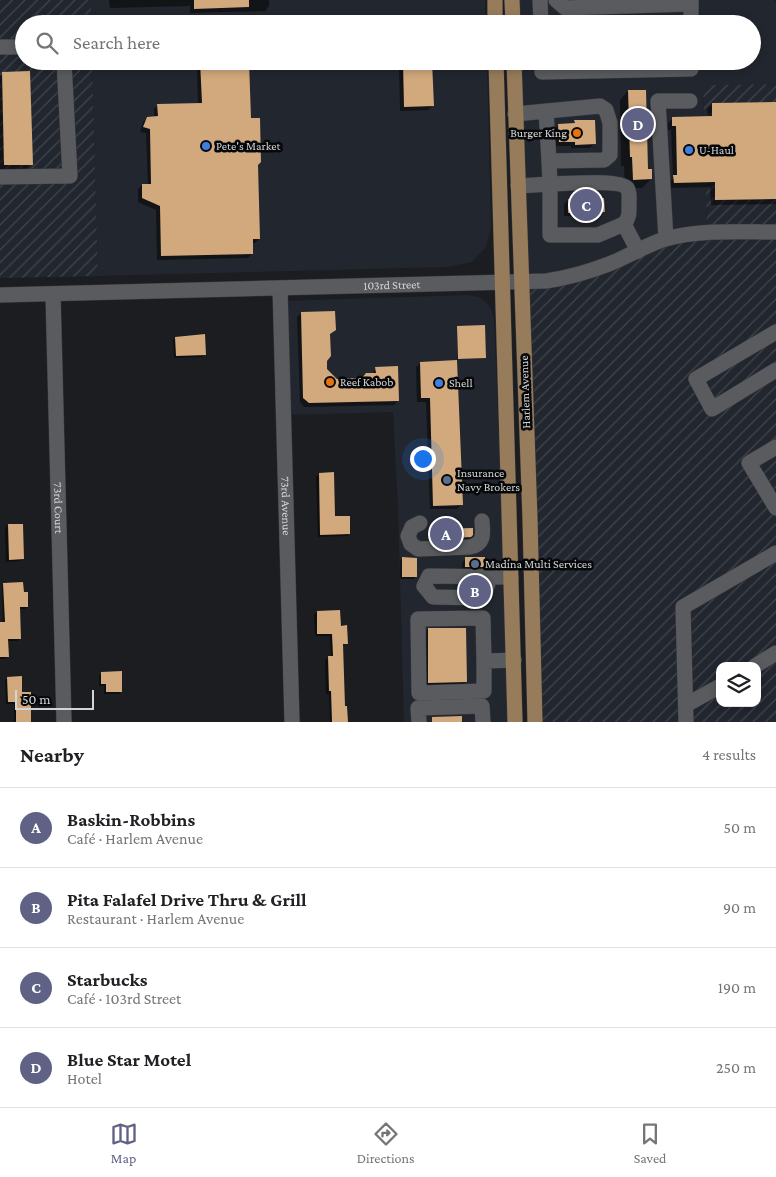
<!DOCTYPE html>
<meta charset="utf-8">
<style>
:root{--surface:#fff;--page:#f6f6f6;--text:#202124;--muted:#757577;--line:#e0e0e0;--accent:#5f6185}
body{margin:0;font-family:"Crimson Pro",serif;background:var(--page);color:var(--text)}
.controls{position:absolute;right:15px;bottom:15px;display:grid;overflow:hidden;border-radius:10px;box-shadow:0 2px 8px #0003}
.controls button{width:45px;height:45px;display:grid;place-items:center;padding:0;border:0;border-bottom:1px solid var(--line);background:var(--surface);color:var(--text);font:25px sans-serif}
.scale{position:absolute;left:15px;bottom:12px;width:79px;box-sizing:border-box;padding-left:5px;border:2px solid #d3d4d7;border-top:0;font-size:14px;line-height:18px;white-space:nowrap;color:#d3d4d7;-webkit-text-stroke:4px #060708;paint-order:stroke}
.you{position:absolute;left:422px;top:458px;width:18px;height:18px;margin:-12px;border:4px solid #fff;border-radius:50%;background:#1a73e8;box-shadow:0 0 0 8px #1a73e833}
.badge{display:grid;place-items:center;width:32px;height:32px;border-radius:50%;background:var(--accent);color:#fff;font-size:16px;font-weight:700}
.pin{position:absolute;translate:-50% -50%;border:2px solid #fff;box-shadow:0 1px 5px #0006}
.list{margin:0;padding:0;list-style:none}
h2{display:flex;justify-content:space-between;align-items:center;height:65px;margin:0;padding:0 20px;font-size:21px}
h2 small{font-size:16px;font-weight:400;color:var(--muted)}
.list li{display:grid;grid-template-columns:32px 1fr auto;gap:15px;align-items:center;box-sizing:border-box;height:80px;padding:0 20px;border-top:1px solid var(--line)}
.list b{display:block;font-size:19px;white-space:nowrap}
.list p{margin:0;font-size:16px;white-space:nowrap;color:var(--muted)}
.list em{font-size:16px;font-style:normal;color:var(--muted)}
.icon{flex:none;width:28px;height:28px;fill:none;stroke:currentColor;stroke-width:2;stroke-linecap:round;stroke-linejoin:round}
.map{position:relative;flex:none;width:776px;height:722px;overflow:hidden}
.search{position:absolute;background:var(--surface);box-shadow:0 2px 8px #0003;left:15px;right:15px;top:15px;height:55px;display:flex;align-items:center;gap:12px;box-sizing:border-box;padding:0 18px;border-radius:28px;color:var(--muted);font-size:19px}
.sheet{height:385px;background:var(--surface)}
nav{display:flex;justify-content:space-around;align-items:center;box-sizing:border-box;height:70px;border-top:1px solid var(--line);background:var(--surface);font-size:14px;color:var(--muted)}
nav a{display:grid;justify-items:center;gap:2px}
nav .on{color:var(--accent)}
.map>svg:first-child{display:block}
.built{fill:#22262e}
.industrial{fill:url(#industrial-furrows);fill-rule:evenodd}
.shadow{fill:#0007}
.building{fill:#d1a97d}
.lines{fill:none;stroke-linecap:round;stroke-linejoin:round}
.minor-casing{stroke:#37383b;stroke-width:16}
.major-casing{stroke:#37383b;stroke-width:16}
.minor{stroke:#595b5f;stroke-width:15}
.major{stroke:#977c5b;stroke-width:15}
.food-dot{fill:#e8710a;stroke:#060708;stroke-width:2}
.shop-dot{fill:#3f7fe0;stroke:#060708;stroke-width:2}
.service-dot{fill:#5c6f8a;stroke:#060708;stroke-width:2}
.labels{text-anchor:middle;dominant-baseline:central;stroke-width:5;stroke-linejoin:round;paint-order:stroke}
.poi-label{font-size:12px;fill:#d3d4d7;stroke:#060708;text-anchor:start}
.street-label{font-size:12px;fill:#d3d4d7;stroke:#060708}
</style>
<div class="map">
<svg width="776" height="722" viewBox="0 0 776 722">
<defs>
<pattern id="industrial-furrows" width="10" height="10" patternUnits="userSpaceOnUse" patternTransform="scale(1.25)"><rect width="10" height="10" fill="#22262e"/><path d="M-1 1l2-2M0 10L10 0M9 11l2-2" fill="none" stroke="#41454c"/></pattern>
</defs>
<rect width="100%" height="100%" fill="#1b1d20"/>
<!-- built -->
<path class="built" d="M91,0H485L486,24H91Z
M517,0H774L776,3V84L703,86L707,231L607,263L526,279L519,61H752V24H518Z
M92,61H487L491,228L486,247L472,262L447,267L98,276Z
M468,295L479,297L487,303L491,310L494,319L502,506L509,722H404L398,508L393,412L285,415L282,301Z"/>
<!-- industrial -->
<path class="industrial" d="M0,0H91V24H24V61H92L98,276L0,278Z
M776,84V722H540L526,279H550L707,231L703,85ZM720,666H757V703H720Z"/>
<!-- shadow -->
<path class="shadow" d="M109,0H269V6L265,11L190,13V6L110,8Z
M200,61H248L249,120L256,165L259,239L255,243H252V254L248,258L157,260L156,210L138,202V189L142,185H148L146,133L140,132L143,122L147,118H154V109L158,105L198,104L197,64Z
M403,63L432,106L428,110L400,111L399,68Z
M2,74L31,164L26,170L0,171V76Z
M628,91L647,170L651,179L642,188H625L624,166H621L620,100Z
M776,103V204L711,205L710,187L669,188V182L673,178L671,130H668V123L673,118L708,117L707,109L712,104Z
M575,122L594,144L590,148H571V146H555L554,129L559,125H572Z
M568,200L604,211L600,216H564V204Z
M301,313L334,330L329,335L326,370L337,380H362L372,375L376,368L398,400L394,405L304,407L300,402L297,317Z
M457,327L484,357L483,358L457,359Z
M176,338L205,354L202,357L174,358L173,340Z
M420,363L462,504L457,509H430L426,402H417L416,367Z
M319,474L334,518L349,534L347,536L318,537L316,477Z
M8,525L23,559L20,561L6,562L5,528Z
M437,530L472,535L465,541L433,543V534Z
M402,558L416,576L414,579H400V561Z
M466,558L484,567L480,571H462V563Z
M4,584L27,607L25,609H19L20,639L17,641H7L8,657L5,659H0V623H3L2,587Z
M317,612L340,627L347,643L342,646L343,707L347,722H330L329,694H326L325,660L331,657L330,636H315L314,615Z
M428,629L466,682L460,688L423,689L422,635Z
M102,673L121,691L119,694H104V686H99V676Z
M8,678L21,693L31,722H14V704H6L5,680Z"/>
<!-- building -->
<path class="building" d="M194,0H249V7L194,9Z
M200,61H249L251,118H260L261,162L258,165L260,239H253V254L161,256L160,206L142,198V184H151L150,129L143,127L147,117L158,116L157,104L202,103Z
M432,61L434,106L404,107L403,62Z
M30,71L33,165H4L2,72Z
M628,90H646L648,169H652V179L633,180L632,157H630Z
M776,102V199L715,200V182L674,183L673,175H677L676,126H672V117L712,116V103Z
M574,120H595L596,144L575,145V142H559L558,124L575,123Z
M604,198L605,212L568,213V199Z
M335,311L336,330L330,334L331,356L327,361V369L337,379L362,378L366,373H376L375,367L398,366L399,401L309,403L303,398L301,312Z
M485,325L486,358L458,359L457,326Z
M205,334L206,355L176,356L175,337Z
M457,360L463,505L433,506L430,398H421L420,362Z
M334,472L335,516H350V534L320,535L319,473Z
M8,524H23L24,559L9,560Z
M473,528V535L471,537L437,539L436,529Z
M402,557L417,558V577H402Z
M465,557H485V567H465Z
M23,582L24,592H28V607H20L21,639H8L9,657H0V622H5L3,583Z
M340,610L341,626L347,625L348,644H343L345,706H347L348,722H332L331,691H329L328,656H333L332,634H317V611Z
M428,628H466L467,682L428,683Z
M122,671V692H106V684H101V672Z
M22,676V692H31V722H16V702H8L7,677Z
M462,716V722H432V717Z"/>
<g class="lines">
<!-- minor casing -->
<g class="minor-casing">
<g id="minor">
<path d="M540,0L541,24"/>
<path d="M556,0L565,8L691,4"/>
<path d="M691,0V24"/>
<path d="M0,47H24"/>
<path d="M542,61V72L691,69V61"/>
<path d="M515,114L600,106L606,110L610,123V155L604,160L549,161L546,111"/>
<path d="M549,161L550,184C563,184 619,179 627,188C630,192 629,198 629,203C629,212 630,217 624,224L638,251"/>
<path d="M0,177L70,176L64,61"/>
<path d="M518,186L550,184V235H598L624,224"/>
<path d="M666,239L658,101H690"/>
<path id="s1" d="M280,288L292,722"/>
<path id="s2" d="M53,294L64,722"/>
<path id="s3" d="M0,295L546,281C567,278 588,272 609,264C627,257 646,245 665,239C701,229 739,232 776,232"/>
<path d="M776,332L696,379L712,409L776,370"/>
<path d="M776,447L749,463L776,508"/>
<path d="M420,523L412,527L408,536L411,544L418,549L470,547C485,544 483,533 482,521"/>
<path d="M490,577L485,593L481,598L433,597L424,586L429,576L511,577"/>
<path d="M484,661V691L419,693L418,619L483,618L484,661L514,660"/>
<path d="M755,666L776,653"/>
<path d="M686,705L720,686"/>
<path d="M419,722L418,708L482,706L483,722"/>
<path d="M686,722L683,607L776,553"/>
</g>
</g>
<!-- major casing -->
<g class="major-casing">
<path id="major" d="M495,0V24
M512,0L513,24
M496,61L515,722
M514,61L530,519L535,722"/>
</g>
<!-- minor -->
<use href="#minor" class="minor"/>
<!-- major -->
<use href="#major" class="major"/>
</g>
<!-- markers -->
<g class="food-dot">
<circle cx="577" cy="133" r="5"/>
<circle cx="330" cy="382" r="5"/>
</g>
<g class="shop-dot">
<circle cx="206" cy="146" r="5"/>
<circle cx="689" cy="150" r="5"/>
<circle cx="439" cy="383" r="5"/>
</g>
<g class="service-dot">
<circle cx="447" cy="480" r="5"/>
<circle cx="475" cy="564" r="5"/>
</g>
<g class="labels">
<!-- poi labels -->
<g class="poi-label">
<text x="567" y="133" text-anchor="end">Burger King</text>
<text x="216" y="146">Pete's Market</text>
<text x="699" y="150">U-Haul</text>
<text x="340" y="382">Reef Kabob</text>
<text x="449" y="383">Shell</text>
<text x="457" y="473">Insurance<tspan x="457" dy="14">Navy Brokers</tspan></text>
<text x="485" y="564">Madina Multi Services</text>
</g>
<!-- street labels -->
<g class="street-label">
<text stroke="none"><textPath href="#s3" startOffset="392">103rd Street</textPath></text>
<text transform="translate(525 392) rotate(-92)">Harlem Avenue</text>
<text stroke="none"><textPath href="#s1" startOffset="218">73rd Avenue</textPath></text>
<text stroke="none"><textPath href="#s2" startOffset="214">73rd Court</textPath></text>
</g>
</g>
</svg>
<div class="controls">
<button><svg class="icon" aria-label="layers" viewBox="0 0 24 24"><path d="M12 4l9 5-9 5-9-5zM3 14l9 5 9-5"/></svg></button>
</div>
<div class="scale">50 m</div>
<div class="you"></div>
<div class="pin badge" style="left:446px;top:534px">A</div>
<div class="pin badge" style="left:475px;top:591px">B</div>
<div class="pin badge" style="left:586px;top:205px">C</div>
<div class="pin badge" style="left:638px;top:124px">D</div>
<div class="search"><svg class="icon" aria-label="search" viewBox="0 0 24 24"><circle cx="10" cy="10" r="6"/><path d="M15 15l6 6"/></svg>Search here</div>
</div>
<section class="sheet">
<h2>Nearby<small>4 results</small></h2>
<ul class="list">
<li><span class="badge">A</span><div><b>Baskin-Robbins</b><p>Café · Harlem Avenue</p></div><em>50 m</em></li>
<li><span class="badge">B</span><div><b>Pita Falafel Drive Thru &amp; Grill</b><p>Restaurant · Harlem Avenue</p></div><em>90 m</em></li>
<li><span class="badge">C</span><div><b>Starbucks</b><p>Café · 103rd Street</p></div><em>190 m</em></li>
<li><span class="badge">D</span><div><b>Blue Star Motel</b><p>Hotel</p></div><em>250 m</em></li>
</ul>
</section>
<nav>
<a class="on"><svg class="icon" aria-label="map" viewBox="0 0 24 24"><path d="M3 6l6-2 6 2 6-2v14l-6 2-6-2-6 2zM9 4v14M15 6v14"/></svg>Map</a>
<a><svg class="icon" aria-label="directions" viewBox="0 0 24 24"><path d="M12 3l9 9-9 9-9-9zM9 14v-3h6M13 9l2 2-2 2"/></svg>Directions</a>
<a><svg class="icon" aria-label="saved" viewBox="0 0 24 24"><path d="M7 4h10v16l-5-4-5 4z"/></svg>Saved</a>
</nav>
